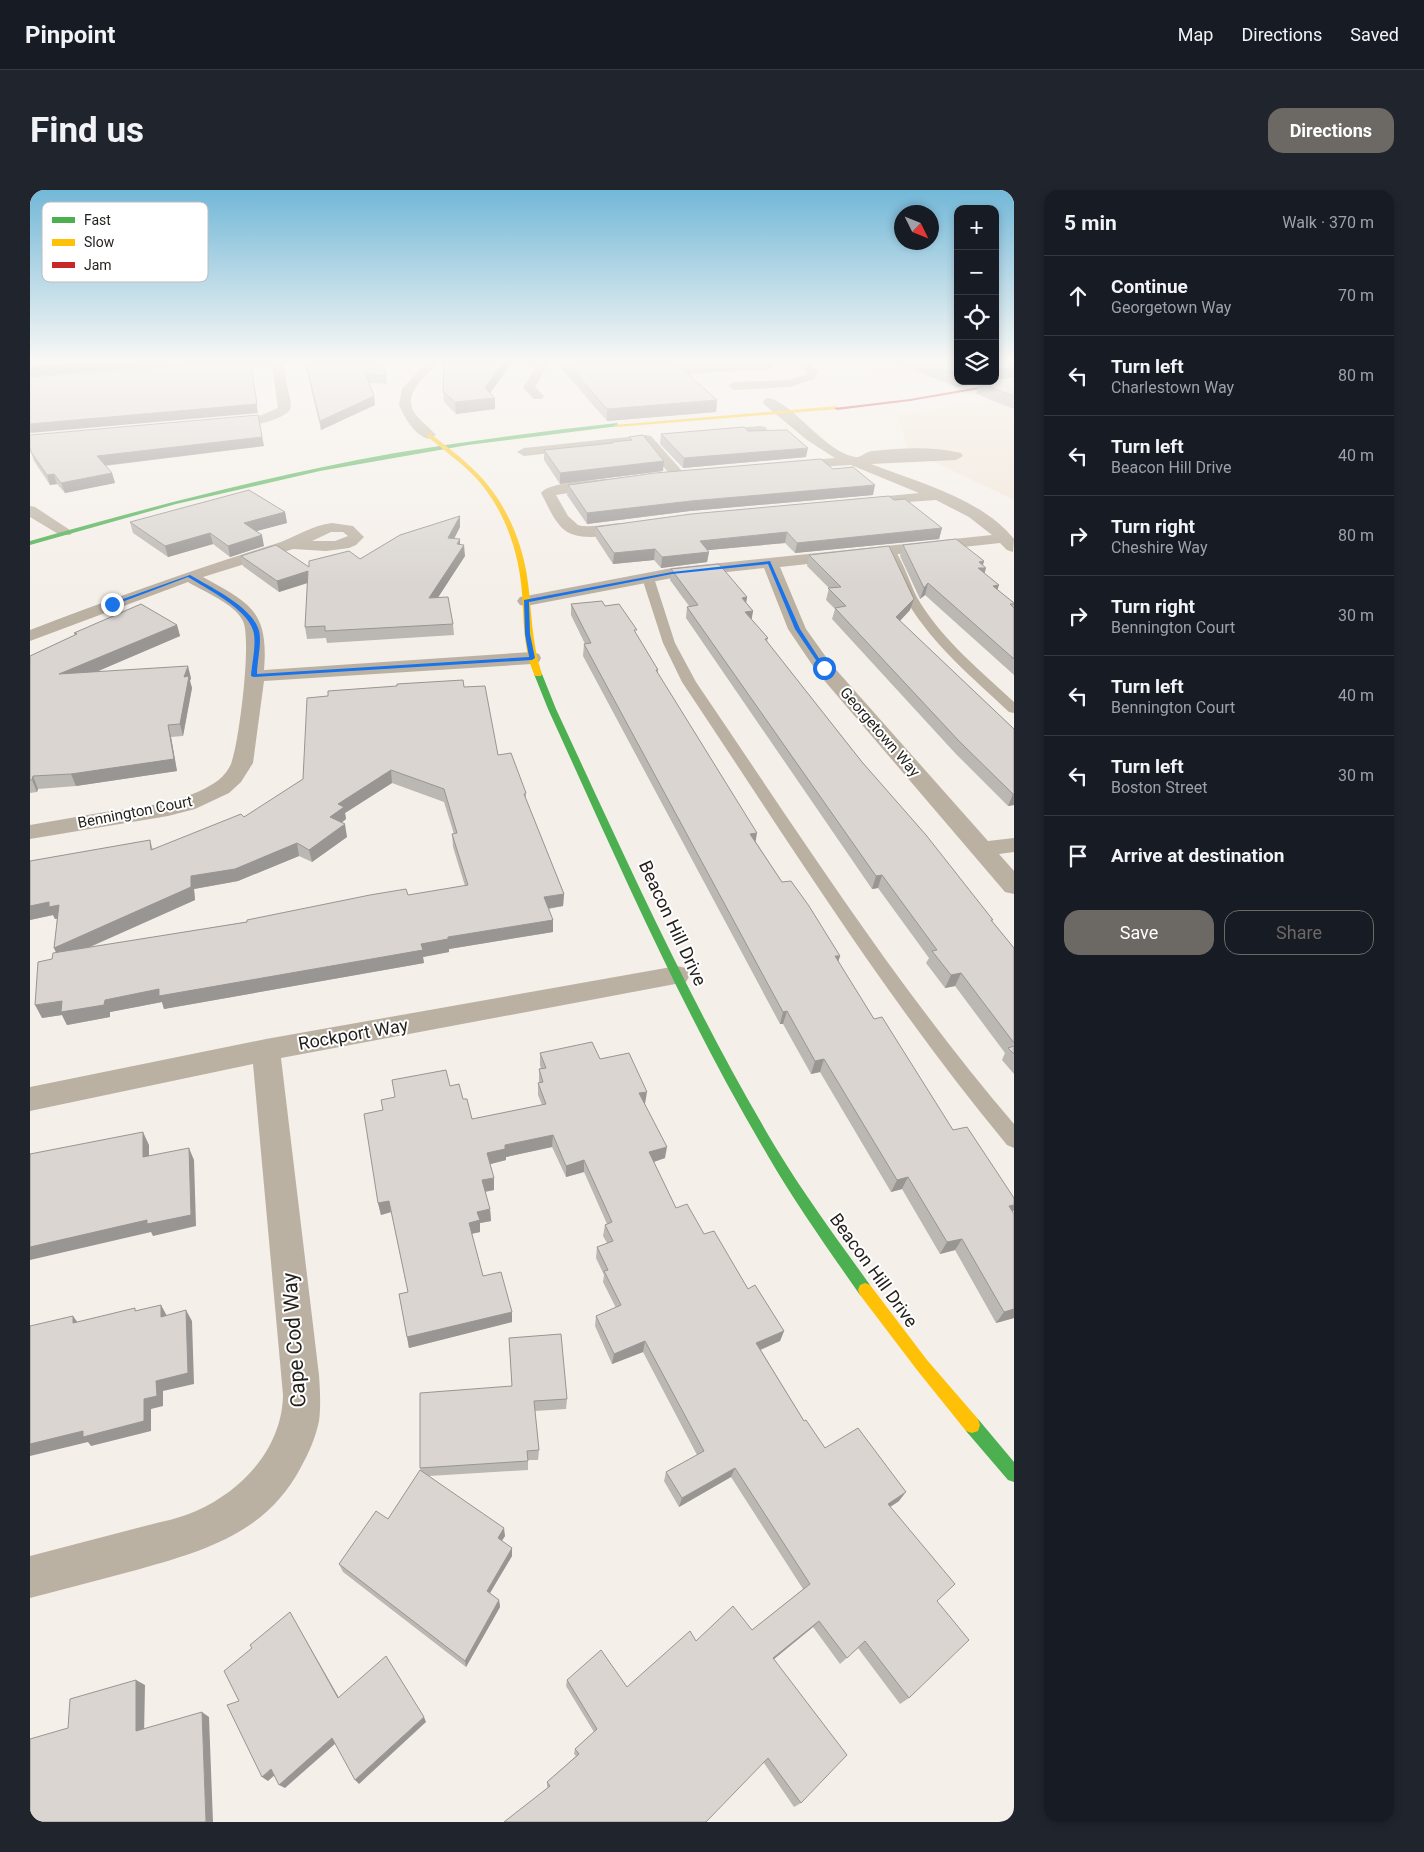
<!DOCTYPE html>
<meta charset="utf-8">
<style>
:root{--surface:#171b24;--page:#20242c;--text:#f1f3f6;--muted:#9ea1a6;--line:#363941;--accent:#6c6863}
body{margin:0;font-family:Roboto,sans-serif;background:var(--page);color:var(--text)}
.controls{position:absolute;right:15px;top:15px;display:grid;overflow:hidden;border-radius:10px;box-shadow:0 2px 8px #0003}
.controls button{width:45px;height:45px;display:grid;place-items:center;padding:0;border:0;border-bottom:1px solid var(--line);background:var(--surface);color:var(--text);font:25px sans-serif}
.compass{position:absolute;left:864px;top:15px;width:45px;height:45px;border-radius:50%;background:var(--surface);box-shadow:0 2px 8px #0003;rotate:133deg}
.stop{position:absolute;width:15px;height:15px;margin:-11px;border:4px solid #1a73e8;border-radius:50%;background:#fff}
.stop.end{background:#1a73e8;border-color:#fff;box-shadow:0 1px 5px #0008}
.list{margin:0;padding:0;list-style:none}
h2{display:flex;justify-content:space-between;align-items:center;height:65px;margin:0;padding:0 20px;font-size:21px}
h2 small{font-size:16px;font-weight:400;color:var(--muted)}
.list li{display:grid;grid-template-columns:32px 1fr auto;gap:15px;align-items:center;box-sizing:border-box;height:80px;padding:0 20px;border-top:1px solid var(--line)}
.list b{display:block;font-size:19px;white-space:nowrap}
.list p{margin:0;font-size:16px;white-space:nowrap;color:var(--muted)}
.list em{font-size:16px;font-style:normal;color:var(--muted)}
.actions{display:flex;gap:10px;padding:15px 20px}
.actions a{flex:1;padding:11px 0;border:1px solid var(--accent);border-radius:15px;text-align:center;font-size:18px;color:var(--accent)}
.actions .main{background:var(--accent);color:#fff}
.icon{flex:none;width:28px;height:28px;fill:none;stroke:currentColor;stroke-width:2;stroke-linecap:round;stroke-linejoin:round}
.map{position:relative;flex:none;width:984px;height:1632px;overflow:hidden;border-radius:15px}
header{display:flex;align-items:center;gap:30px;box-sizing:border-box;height:70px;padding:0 25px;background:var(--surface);border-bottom:1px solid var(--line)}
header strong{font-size:24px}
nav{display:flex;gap:28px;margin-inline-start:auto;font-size:18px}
.intro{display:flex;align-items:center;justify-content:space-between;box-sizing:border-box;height:120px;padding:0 30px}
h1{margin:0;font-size:35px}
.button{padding:12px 22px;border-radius:15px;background:var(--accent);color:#fff;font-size:18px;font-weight:700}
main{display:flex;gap:30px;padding:0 30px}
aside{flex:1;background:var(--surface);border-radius:15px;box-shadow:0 2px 8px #0003}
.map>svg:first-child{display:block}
.built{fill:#f2e6d9}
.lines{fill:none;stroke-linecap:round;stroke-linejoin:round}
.lane{fill:#bbb1a3;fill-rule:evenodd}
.street{fill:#bbb1a3;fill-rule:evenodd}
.fast{fill:#4caf50;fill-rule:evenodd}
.slow{fill:#ffc107;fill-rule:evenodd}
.jam{fill:#c62828;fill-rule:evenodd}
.wall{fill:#bbb7b3;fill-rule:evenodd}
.shaded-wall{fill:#999592}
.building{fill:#dad5d0;stroke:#999592}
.route{fill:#1a73e8}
.labels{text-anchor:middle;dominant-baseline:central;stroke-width:4;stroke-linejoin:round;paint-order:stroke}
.far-street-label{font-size:15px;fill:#231f1b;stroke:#fff}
.street-label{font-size:18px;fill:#231f1b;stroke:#fff}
.near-street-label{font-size:21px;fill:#231f1b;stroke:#fff}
.key{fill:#fff;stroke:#bdbcbb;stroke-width:1}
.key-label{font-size:14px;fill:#231f1b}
</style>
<header>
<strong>Pinpoint</strong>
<nav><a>Map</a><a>Directions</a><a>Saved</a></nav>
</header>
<div class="intro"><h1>Find us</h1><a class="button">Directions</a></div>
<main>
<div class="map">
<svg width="984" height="1632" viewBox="0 0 984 1632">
<rect width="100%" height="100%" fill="#f5efe9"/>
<!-- built -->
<path class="built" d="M802,170H928V180L890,186L812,178Z
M984,207V310L878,259L867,225Z"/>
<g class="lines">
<!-- lane -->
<path class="lane" d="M860,358L864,359C876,376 880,397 891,414C915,452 951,481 984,512V523L979,522C943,488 904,456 878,413C868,397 865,377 855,361Z
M618,385L624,388L645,453L666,492C768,642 866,796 984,934V958L977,955C856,809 757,649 652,492L633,453L612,388Z"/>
<!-- street -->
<path class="street" d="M221,170H265L264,172L253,174L261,214L260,220C249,233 205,240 189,236L187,233L189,230L232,225L248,218L242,175L184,179L178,176L184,173Z
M398,170H410C399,185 372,201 384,222C390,231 399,237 406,245L399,249C385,246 374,227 369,215L372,199Z
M472,170H521L505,197L514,206L512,209H504L493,198L507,175L478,173Z
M764,170H775L789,182L784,189L760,197L704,200L698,196L704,192L759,190L776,185L777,183Z
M739,208C764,214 795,262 825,267C831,268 835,262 842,261C872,258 901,256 931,263L933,266L926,270L841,274C889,293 951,308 984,349L983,362L977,360L970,353L750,377L776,439L801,474L958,651L984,648V662L969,664L984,681V704L975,702L787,482L758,439L734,378L642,388L496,416L490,415L487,411L490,407L496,406L642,378L962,345L939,327L906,310L822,316L820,313L822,310L827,309L889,303L821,275L752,279L750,276L752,273L757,272L805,268L777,250L735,215L733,212L735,209Z
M731,236L736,237L737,240L736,243L680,248L674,244L680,240Z
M616,245L621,246L653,282L655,285L653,288H643L613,253L494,266L487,262L494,258Z
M575,289L580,290L582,293L580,296L526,305L538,326L548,335C562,340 603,327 610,336L607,339C586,344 548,355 531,337C522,327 517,314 511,303C519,292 560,291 575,289Z
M0,316L5,317L43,342L40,345H30L0,327Z
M302,333L323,336L334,347L326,355L319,358L296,361L263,359L173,387C220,413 239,421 234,480L502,462L509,464L511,468L509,472L502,474L234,491L223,573L211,592L199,603L165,619L138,626L0,649V635C25,631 50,626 75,622C111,617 149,614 181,595C189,591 197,583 201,574C209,553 222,450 213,431C204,413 174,402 158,392L0,451V440C81,409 162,380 245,354C264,348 282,335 302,333ZM301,342H313L318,346L305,351H282Z
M647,776L656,778L660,785L656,792L251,868L289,1185C290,1200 291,1216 289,1231C286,1246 279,1263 271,1277C237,1342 177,1360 110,1379C74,1389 37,1398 0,1408V1366C37,1356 74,1347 111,1337C129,1332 149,1329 166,1321C213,1300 252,1258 253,1205L223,874L0,921V897L236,849Z"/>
<!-- fast -->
<path class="fast" d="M587,233L589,236L438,255L290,281L146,314L0,355V351C120,317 242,285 365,263C439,251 513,241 587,233Z
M505,482L512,484L526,519C595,667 662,817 746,958C775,1006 808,1050 840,1095L842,1100L840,1105L835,1107L830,1105C798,1059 766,1014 738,966C653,823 587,670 518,519L504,484Z
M942,1227L948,1229L984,1272V1292L978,1290L936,1241L934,1235L936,1229Z"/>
<!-- slow -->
<path class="slow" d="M807,216L809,219L587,237L584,235Z
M397,244H401C416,256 431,267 445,281C473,308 491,347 497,386C502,419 501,452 512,484L511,486H505C493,461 494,430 492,403C489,362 475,320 446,288C432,273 413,260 397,246Z
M835,1093L840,1095L897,1170L948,1229L950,1235L948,1241L942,1243L936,1241L887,1180L830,1105L828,1100L830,1095Z"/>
<!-- jam -->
<path class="jam" d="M984,191V193L880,211L807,220L804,218L880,209Z"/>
</g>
<!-- wall -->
<path class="wall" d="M274,170H351L356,186L357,194L339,193L344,206L345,215L291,240Z
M414,170H480V175L460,203L465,219L426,224L414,212L413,201Z
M524,170H743L742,178H739V179L658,184L687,210L686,222L577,231Z
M814,170H844L819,171Z
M858,170H928V191H965L984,170V219L946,204L949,193L927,197Z
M718,241L776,267L653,278L630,254L631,244Z
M599,247L633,281L530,294L514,270V260L582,254V252L599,250Z
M234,256L75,276L82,283L85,293L35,303L27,294L20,295L4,271L1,262Z
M803,279L843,305L660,321L557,334L537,305L538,295Z
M864,310L912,338L909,349L765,363L755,353L678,360L679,362L677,372L631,378L624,370L583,374L566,348V337Z
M255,322L257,333L226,341L234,356L200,367L183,354L138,367L103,343L100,332Z
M430,337L424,348L430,354L435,366L407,408L423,434L424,445L297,453L296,448L277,449L275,437L278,393L249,402L213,376L211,366L279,377L330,369Z
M873,355L954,371L953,375L954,384L967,400L984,413V485L895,405L890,409L870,366Z
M779,365L880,420L870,431L984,539V615L978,616L925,563L802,429L805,419L796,410L799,398L777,376Z
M641,379L717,407L716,413L723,421L721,429L738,448L737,452L832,572L984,758V884L972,870L975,863L925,796L915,798L896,773L899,768L848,698L842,699L656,428L657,417L659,416L640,390Z
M541,414L575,416L606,444L628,480V484L726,652L752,692L810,766L808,772L844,829L923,940L984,1008V1020L983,1022L984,1128L966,1133L925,1060L910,1064L872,999L861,1002L790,882L781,884L753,834H750L553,466L554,454H555L541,425Z
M147,435L150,446L66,482L161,488L160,491L162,498L153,546L141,547L147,581L46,596L8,599L7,602L0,603V466L45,445L44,443Z
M434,497L468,565L496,603V610L534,704L533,716L519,719L523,742L419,759V762L393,767L394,773L134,819L132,812L80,822V827L37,835L32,825L12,828L22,769L26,763L24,758L27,729H25L23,725L0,730V671L120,650L123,660L214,627ZM362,593L414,612L424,644H422L423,657L435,696L58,758L165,710L164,699L208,691L269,666L282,672L317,647L312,633L316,629L315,623Z
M510,863L570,869L615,914L635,968L624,972L646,1018L674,1044L718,1099L754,1141L750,1151L731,1160L774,1231L795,1258L869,1311L860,1317L907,1411L879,1508L870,1514L828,1458L810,1474L783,1437L744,1469L771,1613L764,1617L734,1573L518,1598L517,1596V1592L546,1566L544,1564L545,1559L564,1542L536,1496L537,1490L597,1497L666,1451L722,1440L773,1399L701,1287L649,1317L634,1291L636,1282L667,1265L613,1162L582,1174L565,1136L566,1126L586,1118L573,1092L574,1085L566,1068L567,1057L577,1053L573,1046L575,1035L577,1034L554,982L536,987L522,957L476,967V970L460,974L464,1000L455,1002L460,1019L461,1031L450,1033V1042L442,1044L453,1086L482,1132L379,1158L369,1104L378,1102L361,1022L351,1025L348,1013L353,920L365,907L362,890L420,896L433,909L442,929L512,915L508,905V893H509V879H511L510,875Z
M479,1148L537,1209L536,1219L505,1221L509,1260L508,1270H498V1280L399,1286L475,1346L472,1351L482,1358V1366L460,1403L469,1410L470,1417L436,1477L313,1382L309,1374L358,1329L391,1281L390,1278L482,1196Z"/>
<!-- shaded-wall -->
<path class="shaded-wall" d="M94,170H202L0,186V177Z
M220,170L228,223L0,243V234Z
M475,170H480V175L456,209L465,208V219L426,224L425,212L455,198Z
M984,177V188L965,191V180Z
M929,191H962L927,197Z
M344,206L345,215L291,240L290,231Z
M687,210L686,222L577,231V219Z
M228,225L234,256L70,276L67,266Z
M778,258L776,267L653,278L654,268Z
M634,271L633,281L530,294V283Z
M82,283L85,293L35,303L31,293Z
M24,284L27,294L20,295L17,285Z
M845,295L843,305L660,321L557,334V323L661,311Z
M255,322L257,333L216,344L214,333Z
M430,326V337L419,359L418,348Z
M912,338L909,349L765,363L767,353Z
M757,342L755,353L668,361L670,351Z
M180,343L183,354L138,367L135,356Z
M232,345L234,356L200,367L198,356Z
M430,349V359L434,355L435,366L400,420L399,408Z
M625,359L624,370L583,374L584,363Z
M679,362L677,372L631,378L632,367Z
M954,371L952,378H956L953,389L944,390L949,372Z
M278,381L280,392L249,402L247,391Z
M898,393L895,405L890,409L894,398Z
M969,395L965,407L963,396Z
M717,407L715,419L712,408Z
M884,409L880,420L863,438L866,427Z
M723,421L721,433L715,422Z
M147,435L150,446L33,496L29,484Z
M158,476L161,488L160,491L162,498L153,546L150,534L154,487Z
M138,535L141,547L147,581L46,596L41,584Z
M361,580L362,593L315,623L316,629L302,639L300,627L308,614Z
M3,586L8,599L7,602L2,590Z
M983,604H984V615L978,616Z
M315,634L317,647L282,672L279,660Z
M727,643L725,655L720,644Z
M267,653L269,666L208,691L164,699L165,710L30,770L24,758L161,686Z
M852,685L848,698L842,699L846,686Z
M534,704L533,716L514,719V707Z
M19,712L29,715L35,728L25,729L23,725L0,730V716Z
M523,730V742L419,759V762L393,767L394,773L134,819L132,812L80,822V827L37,835L32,825L12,828L5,815L129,799L391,754L418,747Z
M805,766H810L806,778Z
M931,783L925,796L915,798L921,785Z
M757,821L753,834H750L753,822Z
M794,869L790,882L781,884L785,871Z
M617,902L615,914L608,915L609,903Z
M113,942L119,955V979L113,967Z
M523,945L522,957L476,967V970L457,975V963L475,955Z
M637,957L635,968L617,974L619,962Z
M159,958L164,970L166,1036L123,1046L121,1042L0,1070V1057Z
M554,970V982L536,987V976Z
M878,987L872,999L861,1002L867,990Z
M464,988V1000L453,1002L452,990Z
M359,1011L361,1022L351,1025L348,1013Z
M984,1015V1020L980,1026L979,1016Z
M460,1019L461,1031L450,1033V1042L440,1044L439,1033L447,1022Z
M932,1049L925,1060L910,1064L917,1052Z
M131,1115L137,1126L131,1127Z
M984,1119V1128L966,1133L974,1122Z
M156,1120L162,1131L164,1194L133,1201V1216L121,1219V1241L61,1256L58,1252L0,1266V1254L114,1209L126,1191Z
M482,1122V1132L379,1158L377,1147Z
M43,1126L51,1137L43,1133Z
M754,1141L750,1151L722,1163L726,1153Z
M615,1151L613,1162L582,1174L584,1164Z
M705,1278L701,1287L649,1317L652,1308Z
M876,1302L869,1311L851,1323L858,1314Z
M474,1338L475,1346L468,1356V1348Z
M482,1358V1366L457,1408V1401Z
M469,1410L470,1417L436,1477L435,1471Z
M260,1422L312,1513L308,1508Z
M789,1431L783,1437L738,1474L743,1468Z
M106,1490L115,1495L114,1546L106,1541Z
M172,1522L179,1527L183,1632H176Z
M394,1527L396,1532L329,1594L325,1590Z
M302,1548L306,1553L255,1598L249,1595Z
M241,1579L247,1583L238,1591L232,1587Z"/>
<!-- building -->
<path class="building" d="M0,170H94L0,177Z
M220,170L227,214L0,234V187Z
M275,170H351L356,186L336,184L344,206L290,231Z
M414,170H475L455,198L465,208L425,212L413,201Z
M534,170H713L646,173L687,210L577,219Z
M889,170H928V184Z
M965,170H984V177L965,180Z
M984,186V206L949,193L957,191H965V190Z
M228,225L232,247L67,266L82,283L31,293L24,284L17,285L1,262L0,257V245Z
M714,237L718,241L757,240L778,258L654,268L631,244Z
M613,245L634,271L530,283L514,260L583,253L582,252L602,250L599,247Z
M791,269L803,279L823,277L845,295L661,311L557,323L538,295L625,283Z
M219,300L255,322L214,333L232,345L198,356L180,343L135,356L100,332Z
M859,306L864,310L875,309L912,338L767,353L757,342L670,351L679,362L632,367L625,359L584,363L566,337L661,324Z
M430,326L418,348L430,349L427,354L434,355L399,408L418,407L423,434L295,441V436L275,437L278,381L247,391L211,366L246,355L279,377V371L319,361L330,369L370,345Z
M926,349L954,371L949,372L956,378H948L969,395L963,396L984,413V414H980L984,418V469L898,393L894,398L873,355Z
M859,356L884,409L866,427L984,539V604H983L929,551L805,418L816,416L798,398L811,397L779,365Z
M689,374L717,407L712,408L723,421L715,422L738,448L735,449L832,572L896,645L963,730H961L984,758V853L931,783L921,785L902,761L907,760L852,685L846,686L657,417L668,415L641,379Z
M572,411L575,416L589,414L607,440H604L628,480H626L727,643L720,644L752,692L761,691L779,716L810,766H805L844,829L852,827L923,940L937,937L984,1008V1015L979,1016L984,1024V1119L974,1122L932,1049L917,1052L878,987L867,990L794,869L785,871L757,821L753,822L554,454L561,453L541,414Z
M111,414L147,435L29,484L158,476L154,487L159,486L150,534L138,535L144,569L41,584L3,586L2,590H0V466L47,444L44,443Z
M433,490L434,497L455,496L468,565L481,563L496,603L494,604L534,704L514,707L523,730L418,747V749L391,754L393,760L129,806V799L75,810L74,815L31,822L32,811L5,815L8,772L22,769L23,763L217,732V730L340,705L376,699L378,705L438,695L422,644L427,643L414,599L361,580L308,614L314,617L300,627L315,634L279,660L267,653L205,679L161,686V697L24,758L29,715L19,717V712L0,716V671L120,650L121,660L211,624L214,627L273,589L277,508L298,506V501L367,496V494Z
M562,852L570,869L599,863L617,902L609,903L637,957L619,962L646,1018L657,1014L674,1044L684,1041L718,1099L725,1095L754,1141L726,1153L774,1231L776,1230L795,1258L828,1238L876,1302L858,1314L925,1394L907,1411L939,1450L879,1508L835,1451L817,1468L789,1431L743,1468L817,1565L771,1613L738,1568L676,1632H474L520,1596L517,1592L549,1564L545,1559L567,1539L537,1490L571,1460L597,1497L660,1441L666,1451L703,1416L722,1440L780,1394L705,1278L652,1308L636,1282L674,1261L615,1151L584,1164L566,1126L591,1115L574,1081L578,1080L567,1057L583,1051L575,1035L582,1032L554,970L536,976L523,945L475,955V959L457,963L464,988L452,990L460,1019L447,1022L450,1030L439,1033L453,1086L471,1082L482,1122L377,1147L369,1104L378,1102L359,1011L348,1013L334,924L353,920L351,910L365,907L362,890L416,880L420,896L429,894L433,909H437L442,929L516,914L508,893L513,892L509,879L516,878L510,863Z
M984,856V864L978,858Z
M113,942V967L159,958L161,1025L117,1034V1030L0,1057V964Z
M131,1115V1127L156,1120L158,1183L126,1191L127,1206L114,1209V1231L53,1247V1241L0,1254V1136L43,1126V1133L105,1118V1121Z
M531,1144L537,1209L504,1211L509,1260L497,1261L498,1271L390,1278V1203L482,1196L479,1148Z
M390,1280L474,1338L468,1348L482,1358L457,1401L469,1410L435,1471L309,1374L346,1321L358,1329Z
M260,1422L308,1508L356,1466L394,1527L325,1590L302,1548L249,1595L241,1579L232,1587L197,1515L209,1511L194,1481L222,1458L220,1455Z
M106,1490V1541L172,1522L176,1632H0V1549L38,1538L40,1509Z"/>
<!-- sky -->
<linearGradient id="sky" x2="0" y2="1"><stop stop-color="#73b8d8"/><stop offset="0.43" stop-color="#faf8f5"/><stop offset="1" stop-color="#faf8f5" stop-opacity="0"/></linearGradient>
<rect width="984" height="398" fill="url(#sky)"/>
<!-- route -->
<path class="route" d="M740,371L770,439L796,479H792L765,439L738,374L642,384L499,412L500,444L505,468L502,470L224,487L221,486C222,472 227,452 223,440C216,418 177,399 158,387L84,415L79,414L160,385C180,397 223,417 229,441C232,453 227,471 227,484L499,467L495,444L494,410L642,382Z"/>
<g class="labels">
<!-- far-street labels -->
<g class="far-street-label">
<text transform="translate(850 542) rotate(49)">Georgetown Way</text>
<text transform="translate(105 622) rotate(-11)">Bennington Court</text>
</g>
<!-- street labels -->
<g class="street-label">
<text transform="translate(643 733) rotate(65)">Beacon Hill Drive</text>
<text transform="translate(323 844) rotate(-10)">Rockport Way</text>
<text transform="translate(844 1080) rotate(54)">Beacon Hill Drive</text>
</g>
<!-- near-street labels -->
<g class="near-street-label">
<text transform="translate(264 1150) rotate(-94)">Cape Cod Way</text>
</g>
</g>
<!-- legend -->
<rect x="12" y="12" width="166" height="80" rx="8" class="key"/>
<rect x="22" y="27" width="23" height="6" fill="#4caf50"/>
<rect x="22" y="49" width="23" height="7" fill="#ffc107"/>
<rect x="22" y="72" width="23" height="6" fill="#c62828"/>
<g class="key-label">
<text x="54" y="35">Fast</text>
<text x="54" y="57">Slow</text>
<text x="54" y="80">Jam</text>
</g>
</svg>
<div class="controls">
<button>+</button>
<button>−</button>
<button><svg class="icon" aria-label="locate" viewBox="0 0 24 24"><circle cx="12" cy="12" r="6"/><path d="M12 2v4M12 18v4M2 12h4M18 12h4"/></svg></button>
<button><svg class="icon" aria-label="layers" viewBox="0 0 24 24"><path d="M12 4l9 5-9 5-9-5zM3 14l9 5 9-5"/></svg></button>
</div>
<svg class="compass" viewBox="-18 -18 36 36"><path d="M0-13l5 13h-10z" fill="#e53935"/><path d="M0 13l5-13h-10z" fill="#9ea1a6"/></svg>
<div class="stop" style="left:794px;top:478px"></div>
<div class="stop end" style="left:82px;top:414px"></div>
</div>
<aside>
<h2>5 min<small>Walk · 370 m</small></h2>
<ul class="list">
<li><svg class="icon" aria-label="ahead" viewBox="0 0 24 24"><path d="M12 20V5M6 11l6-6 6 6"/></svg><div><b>Continue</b><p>Georgetown Way</p></div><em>70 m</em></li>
<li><svg class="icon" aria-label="left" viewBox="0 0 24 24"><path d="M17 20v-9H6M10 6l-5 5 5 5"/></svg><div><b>Turn left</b><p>Charlestown Way</p></div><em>80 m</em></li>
<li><svg class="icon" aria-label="left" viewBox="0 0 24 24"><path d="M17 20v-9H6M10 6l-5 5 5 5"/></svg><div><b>Turn left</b><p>Beacon Hill Drive</p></div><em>40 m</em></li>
<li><svg class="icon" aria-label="right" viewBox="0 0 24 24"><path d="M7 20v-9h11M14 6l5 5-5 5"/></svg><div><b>Turn right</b><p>Cheshire Way</p></div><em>80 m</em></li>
<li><svg class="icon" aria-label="right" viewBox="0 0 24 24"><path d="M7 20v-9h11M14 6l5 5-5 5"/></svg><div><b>Turn right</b><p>Bennington Court</p></div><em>30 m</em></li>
<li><svg class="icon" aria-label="left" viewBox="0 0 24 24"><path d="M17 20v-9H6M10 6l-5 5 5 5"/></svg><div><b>Turn left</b><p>Bennington Court</p></div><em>40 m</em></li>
<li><svg class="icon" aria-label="left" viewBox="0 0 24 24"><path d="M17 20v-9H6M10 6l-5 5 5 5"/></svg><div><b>Turn left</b><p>Boston Street</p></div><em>30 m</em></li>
<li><svg class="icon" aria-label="arrive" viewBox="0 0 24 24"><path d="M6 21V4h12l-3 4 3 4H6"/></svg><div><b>Arrive at destination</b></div></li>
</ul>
<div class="actions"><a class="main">Save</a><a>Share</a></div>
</aside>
</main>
